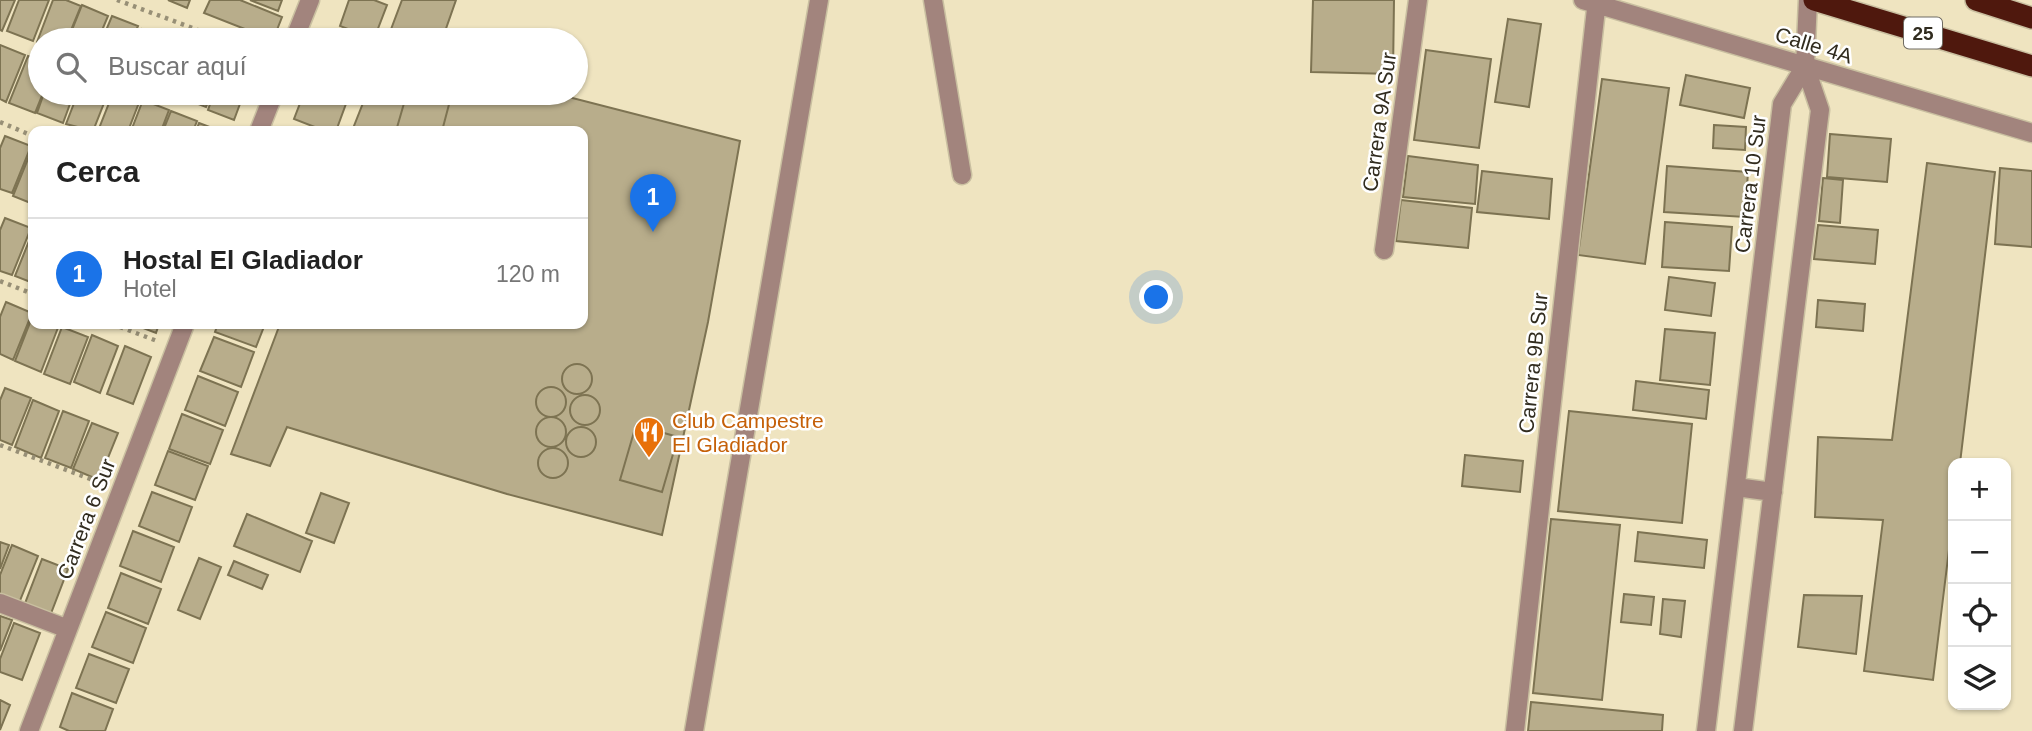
<!DOCTYPE html>
<html lang="es">
<meta charset="utf-8">
<style>
:root{--surface:#fff;--page:#f2f2f2;--text:#222;--muted:#767676;--line:#e0e0e0;--accent:#1a73e8}
body{margin:0;font-family:Arial,sans-serif;background:var(--page);color:var(--text)}
.controls{position:absolute;right:21px;bottom:21px;display:grid;overflow:hidden;border-radius:14px;box-shadow:0 2px 5px #0004}
.controls button{width:63px;height:63px;display:grid;place-items:center;padding:0;border:0;border-bottom:2px solid var(--line);background:var(--surface);color:var(--text);font:35px sans-serif}
.you{position:absolute;left:1157px;top:298px;width:24px;height:24px;margin:-18px;border:5px solid #fff;border-radius:50%;background:#1a73e8;box-shadow:0 0 0 10px #1a73e833}
.badge{display:grid;place-items:center;width:46px;height:46px;border-radius:50%;background:var(--accent);color:#fff;font-size:23px;font-weight:700}
.pin{position:absolute;translate:-50% -58px;filter:drop-shadow(0 2px 4px #0008)}
.pin::after{content:'';position:absolute;top:37px;width:24px;height:21px;background:inherit;clip-path:polygon(0 0,100% 0,50% 100%)}
.list{margin:0;padding:0;list-style:none}
h2{display:flex;justify-content:space-between;align-items:center;height:91px;margin:0;padding:0 28px;font-size:30px}
h2 small{font-size:23px;font-weight:400;color:var(--muted)}
.list li{display:grid;grid-template-columns:46px 1fr auto;gap:21px;align-items:center;box-sizing:border-box;height:112px;padding:0 28px;border-top:2px solid var(--line)}
.list b{display:block;font-size:26px;white-space:nowrap}
.list p{margin:0;font-size:23px;white-space:nowrap;color:var(--muted)}
.list em{font-size:23px;font-style:normal;color:var(--muted)}
.icon{flex:none;width:38px;height:38px;fill:none;stroke:currentColor;stroke-width:2;stroke-linecap:round;stroke-linejoin:round}
.map{position:relative;flex:none;width:2032px;height:731px;overflow:hidden}
.search{position:absolute;background:var(--surface);box-shadow:0 2px 5px #0004;left:28px;top:28px;width:560px;height:77px;display:flex;align-items:center;gap:18px;box-sizing:border-box;padding:0 24px;border-radius:38px;color:var(--muted);font-size:26px}
.panel{position:absolute;background:var(--surface);box-shadow:0 2px 5px #0004;left:28px;top:126px;width:560px;height:203px;border-radius:14px}
.map>svg:first-child{display:block}
.building{fill:#b8ad8b;stroke:#7d7352;stroke-width:2}
.lines{fill:none;stroke-linecap:round;stroke-linejoin:round}
.minor-casing{stroke:#c9bfa0;stroke-width:21}
.highway-casing{stroke:#c9bfa0;stroke-width:24}
.path{stroke:#978f76;stroke-width:4.5;stroke-dasharray:3.5 5;stroke-linecap:butt}
.minor{stroke:#a2847d;stroke-width:18}
.highway{stroke:#4f180d;stroke-width:21}
.labels{text-anchor:middle;dominant-baseline:central;stroke-width:5;stroke-linejoin:round;paint-order:stroke}
.shield{fill:#fff;stroke:#6f6b62;stroke-width:2}
.shield-label{font-size:19px;font-weight:bold;fill:#312c1f}
.street-label{font-size:21px;fill:#312c1f;stroke:#fff}
.food-label{font-size:21px;fill:#c56008;stroke:#fff;text-anchor:start}
</style>
<div class="map">
<svg width="2032" height="731" viewBox="0 0 2032 731">
<rect width="100%" height="100%" fill="#efe4c0"/>
<!-- building -->
<path class="building" d="M0,0H15L2,31L0,30Z
M19,0H49L33,41L7,31Z
M53,0H66L81,6L67,40H40V44L37,42Z
M168,0H190L187,8Z
M210,0H240L282,17L273,40L204,13Z
M250,0H282L278,11Z
M349,0H374L387,5L374,39L340,26Z
M402,0H456L442,40H387Z
M1313,0H1394L1393,74L1311,72Z
M82,5L108,16L98,40H68Z
M112,16L138,26L132,40H102Z
M1508,19L1541,24L1529,107L1495,102Z
M142,29L167,39V40H137Z
M340,29L368,40H336Z
M0,45L25,55L6,102L0,99Z
M1426,50L1491,59L1479,148L1414,140Z
M28,56L40,61V93H43L35,113L9,103Z
M1686,75L1750,88L1744,118L1680,105Z
M1602,79L1669,88L1645,264L1578,255Z
M44,93H74L63,123L37,113Z
M78,93H108L93,131L66,124Z
M113,93H123L140,100L128,131H98Z
M182,93H212L206,107L180,97Z
M214,93H244L234,120L208,110Z
M304,93H327L347,101L336,131H325L294,119Z
M367,93H553L740,141L708,322L662,535L507,494L287,427L270,466L231,454L280,324H583V131H352Z
M407,93H452L442,131H396Z
M143,100L169,110L161,131H131Z
M171,111L197,121L193,131H163Z
M199,123L220,131H196Z
M1714,125L1746,127L1745,150L1713,148Z
M1830,134L1891,139L1887,182L1827,177Z
M5,136L31,146L12,193L0,189V148Z
M32,149H33V204L13,196Z
M1408,156L1478,165L1475,204L1403,197Z
M1927,163L1995,172L1960,463H1953V517L1933,680L1864,671L1883,520L1815,517L1818,437L1892,440Z
M1667,166L1748,172L1745,217L1664,212Z
M2000,168L2032,171V247L1995,244Z
M1482,171L1552,179L1549,219L1477,212Z
M1823,178L1843,180L1840,223L1819,221Z
M1401,200L1472,208L1468,248L1396,241Z
M5,218L31,228L12,275L0,271V230Z
M1665,222L1732,227L1729,271L1662,267Z
M1818,225L1878,230L1875,264L1814,259Z
M33,231V283L15,276Z
M1669,277L1715,283L1711,316L1665,310Z
M1818,300L1865,304L1863,331L1816,327Z
M6,302L32,313L13,360L0,354V317Z
M33,315V324L59,325L41,372L15,361Z
M133,324H159L156,333Z
M218,324H265L256,347L215,332Z
M62,327L88,337L70,384L44,374Z
M1665,329L1715,333L1710,385L1660,380Z
M92,335L118,346L100,393L74,382Z
M214,337L254,352L241,387L200,371Z
M125,346L151,357L133,404L107,394Z
M562 379a15 15 0 1 1 30 0a15 15 0 1 1-30 0Z
M198,376L238,392L225,426L185,410Z
M1636,381L1709,390L1706,419L1633,410Z
M536 402a15 15 0 1 1 30 0a15 15 0 1 1-30 0Z
M5,388L31,398L12,445L0,440V400Z
M570 410a15 15 0 1 1 30 0a15 15 0 1 1-30 0Z
M33,400L59,411L41,458L15,447Z
M63,411L89,421L71,468L45,458Z
M1569,411L1692,424L1682,523L1558,511Z
M182,414L223,430L210,464L169,449Z
M536 432a15 15 0 1 1 30 0a15 15 0 1 1-30 0Z
M92,423L118,433L99,480L73,469Z
M636,425L678,437L662,492L620,480Z
M566 442a15 15 0 1 1 30 0a15 15 0 1 1-30 0Z
M538 463a15 15 0 1 1 30 0a15 15 0 1 1-30 0Z
M168,451L208,466L195,500L155,485Z
M1465,455L1523,461L1520,492L1462,486Z
M152,492L192,507L179,542L139,526Z
M321,493L349,503L334,543L306,533Z
M247,514L312,541L300,572L234,546Z
M1551,519L1620,525L1602,700L1533,693Z
M133,531L174,547L161,582L120,566Z
M1638,532L1707,540L1704,568L1635,561Z
M0,542L9,545L0,569Z
M12,545L38,556L19,603L0,595V575Z
M199,558L221,567L200,619L178,610Z
M42,559L68,569L50,616L24,606Z
M234,561L268,575L262,589L228,575Z
M121,573L161,589L148,624L108,608Z
M1624,594L1654,597L1651,625L1621,622Z
M1804,595L1862,596L1856,654L1798,647Z
M1663,599L1685,601L1681,637L1660,634Z
M106,612L146,628L133,663L92,647Z
M0,616L12,620L0,651Z
M14,623L40,633L22,680L0,672V659Z
M89,654L129,669L116,703L76,688Z
M72,693L113,709L105,731H69L60,727Z
M0,700L10,705L0,730Z
M1531,702L1663,715L1662,731H1528Z"/>
<g class="lines">
<!-- minor casing -->
<g class="minor-casing">
<path id="minor" d="M933,0L962,175
M1583,0L2032,133
M294,40L310,0
M259,131L274,93
M1384,250L1418,0
M1736,487L1773,492
M0,603L68,629
M29,731L185,324
M694,731L819,0
M1515,731L1597,0
M1706,731L1782,104L1805,66
M1743,731L1820,110L1805,66L1808,0"/>
</g>
<!-- highway casing -->
<g class="highway-casing">
<path id="highway" d="M1814,0L2032,66
M1976,0L2032,18"/>
</g>
<!-- path -->
<path class="path" d="M117,0L225,40
M0,122L33,136
M0,281L33,294
M112,324L157,341
M0,445L101,483"/>
<!-- minor -->
<use href="#minor" class="minor"/>
<!-- highway -->
<use href="#highway" class="highway"/>
</g>
<!-- icons -->
<defs>
<g id="restaurant-pin" transform="scale(1.575)"><path d="M0 17L-7.5 6A9.5 9.5 0 1 1 7.5 6Z" fill="#e8710a" stroke="#fff"/><path d="M-5-6h1v4h1v-4h1v4h1v-4h1v5L-1.5 .5V6h-2V.5L-5-1ZM5-6V6H3V1.5H1.5Q1.5-4 5-6Z" fill="#fff"/></g>
</defs>
<g fill-rule="evenodd">
<use href="#restaurant-pin" x="649" y="432"/>
</g>
<g class="labels">
<!-- shield labels -->
<rect class="shield" x="1904" y="17.5" width="38" height="31" rx="5"/>
<g class="shield-label">
<text x="1923" y="33">25</text>
</g>
<!-- street labels -->
<g class="street-label">
<text transform="translate(1814 45) rotate(17)">Calle 4A</text>
<text transform="translate(1379 122) rotate(-82)">Carrera 9A Sur</text>
<text transform="translate(1750 184) rotate(-83)">Carrera 10 Sur</text>
<text transform="translate(1533 363) rotate(-84)">Carrera 9B Sur</text>
<text transform="translate(86 519) rotate(-69)">Carrera 6 Sur</text>
</g>
<!-- food labels -->
<g class="food-label">
<text x="672" y="420">Club Campestre<tspan x="672" dy="24">El Gladiador</tspan></text>
</g>
</g>
</svg>
<div class="controls">
<button>+</button>
<button>−</button>
<button><svg class="icon" aria-label="locate" viewBox="0 0 24 24"><circle cx="12" cy="12" r="6"/><path d="M12 2v4M12 18v4M2 12h4M18 12h4"/></svg></button>
<button><svg class="icon" aria-label="layers" viewBox="0 0 24 24"><path d="M12 4l9 5-9 5-9-5zM3 14l9 5 9-5"/></svg></button>
</div>
<div class="you"></div>
<div class="pin badge" style="left:653px;top:232px">1</div>
<div class="search"><svg class="icon" aria-label="search" viewBox="0 0 24 24"><circle cx="10" cy="10" r="6"/><path d="M15 15l6 6"/></svg>Buscar aquí</div>
<section class="panel">
<h2>Cerca<small></small></h2>
<ul class="list">
<li><span class="badge">1</span><div><b>Hostal El Gladiador</b><p>Hotel</p></div><em>120 m</em></li>
</ul>
</section>
</div>
